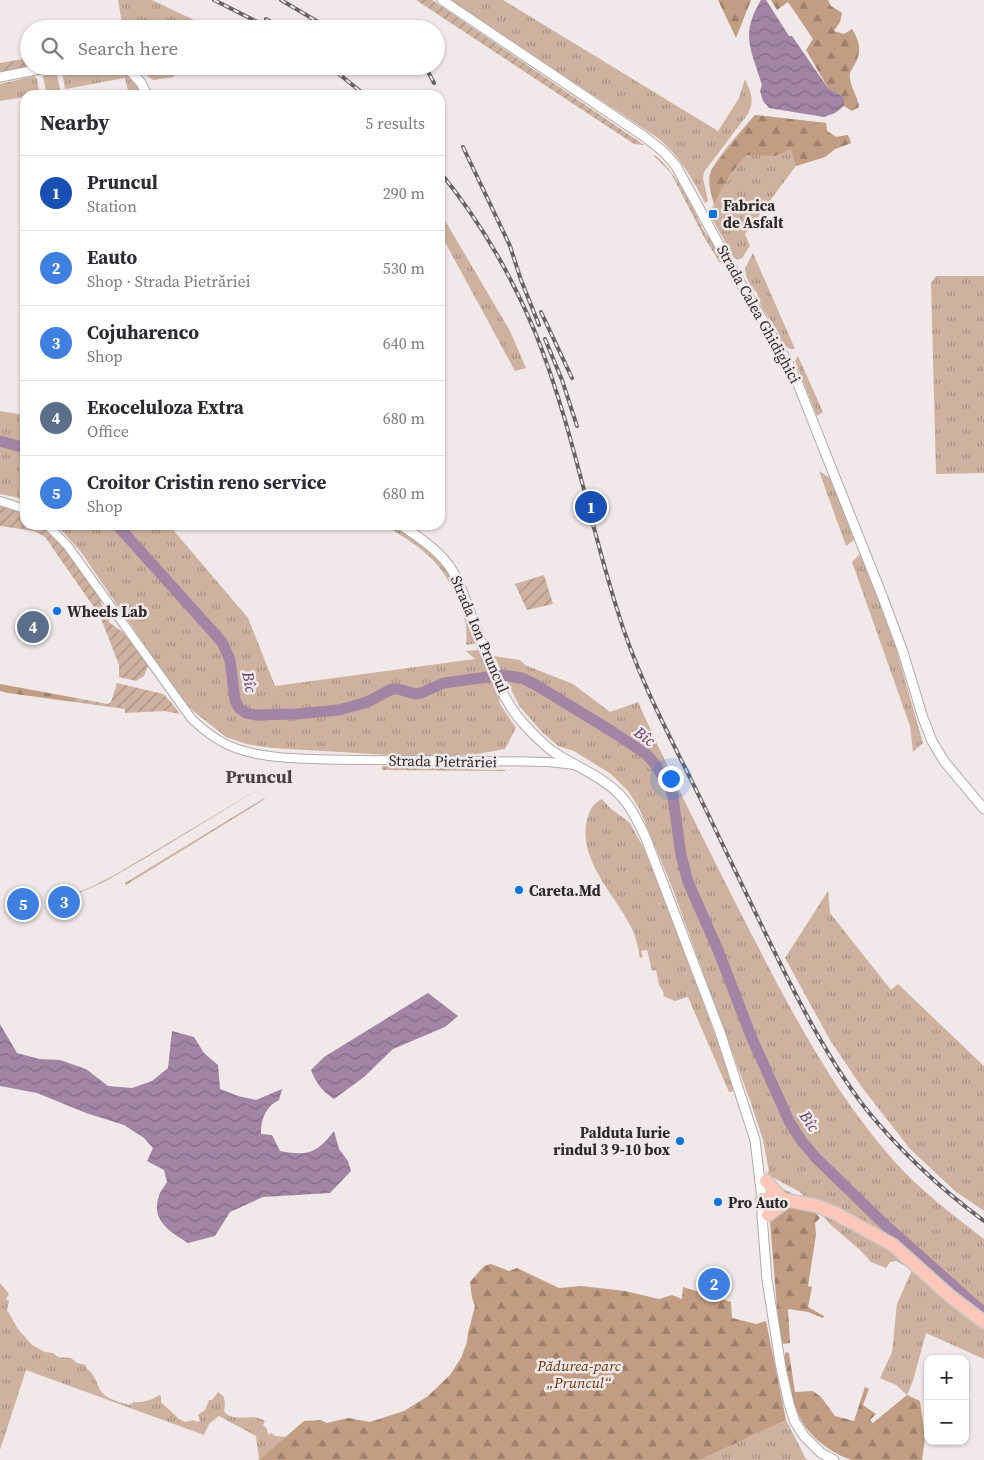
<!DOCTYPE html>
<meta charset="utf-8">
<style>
:root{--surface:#fff;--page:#f2f2f3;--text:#2b2b33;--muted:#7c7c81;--line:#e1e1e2;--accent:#0c75dd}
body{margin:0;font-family:"Source Serif 4",serif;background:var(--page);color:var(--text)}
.controls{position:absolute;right:15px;bottom:15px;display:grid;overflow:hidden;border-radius:10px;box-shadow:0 1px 4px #0004}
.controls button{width:45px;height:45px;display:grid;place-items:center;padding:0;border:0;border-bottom:1px solid var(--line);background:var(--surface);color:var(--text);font:25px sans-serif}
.you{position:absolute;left:670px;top:778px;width:18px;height:18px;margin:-12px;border:4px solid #fff;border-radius:50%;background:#1a73e8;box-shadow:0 0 0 8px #1a73e833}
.badge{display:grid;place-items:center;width:32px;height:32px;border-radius:50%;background:var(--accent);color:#fff;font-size:16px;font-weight:700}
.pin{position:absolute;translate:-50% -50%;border:2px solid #fff;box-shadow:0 1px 5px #0006}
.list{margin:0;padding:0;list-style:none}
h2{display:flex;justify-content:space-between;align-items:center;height:65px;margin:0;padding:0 20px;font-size:21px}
h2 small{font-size:16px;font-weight:400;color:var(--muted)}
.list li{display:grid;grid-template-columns:32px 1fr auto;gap:15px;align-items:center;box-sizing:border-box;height:75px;padding:0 20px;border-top:1px solid var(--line)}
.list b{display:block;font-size:19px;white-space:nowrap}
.list p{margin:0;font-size:16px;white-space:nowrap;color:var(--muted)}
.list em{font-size:16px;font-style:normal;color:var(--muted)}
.icon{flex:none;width:28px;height:28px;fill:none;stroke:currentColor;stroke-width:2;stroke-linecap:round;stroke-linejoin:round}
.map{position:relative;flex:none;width:984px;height:1460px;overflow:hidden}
.search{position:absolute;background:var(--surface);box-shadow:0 1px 4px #0004;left:20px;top:20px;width:425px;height:55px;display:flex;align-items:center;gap:12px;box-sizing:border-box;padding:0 18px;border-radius:28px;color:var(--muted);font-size:19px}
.panel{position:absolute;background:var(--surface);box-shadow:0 1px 4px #0004;left:20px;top:90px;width:425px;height:440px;border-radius:15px}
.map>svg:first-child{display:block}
.grass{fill:url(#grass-tufts)}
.forest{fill:url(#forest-firs)}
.garden{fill:url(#garden-furrows)}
.water{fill:url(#water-waves)}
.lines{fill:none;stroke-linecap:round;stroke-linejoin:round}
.river{stroke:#a285a4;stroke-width:11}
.minor-casing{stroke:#b0a9aa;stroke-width:10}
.tertiary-casing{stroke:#b0a9aa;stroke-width:11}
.trunk-casing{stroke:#c8c7c7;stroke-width:15}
.minor{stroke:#fff;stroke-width:8}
.tertiary{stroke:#fff;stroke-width:9}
.trunk{stroke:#fec7ba;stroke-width:12}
.rail-casing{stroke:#676363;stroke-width:4}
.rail{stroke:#f0e8e9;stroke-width:2;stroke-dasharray:5.5;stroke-linecap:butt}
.poi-dot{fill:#0c75dd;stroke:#f0e8e9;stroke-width:2}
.labels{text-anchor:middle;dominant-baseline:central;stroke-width:5;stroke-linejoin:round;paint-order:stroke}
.poi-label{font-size:15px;font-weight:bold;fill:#2b2828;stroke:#f0e8e9;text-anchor:start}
.street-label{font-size:15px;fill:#2b2828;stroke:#f0e8e9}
.park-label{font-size:15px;font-style:italic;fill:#66370a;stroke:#f0e8e9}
.water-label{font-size:16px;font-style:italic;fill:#673e6a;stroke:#f0e8e9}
.quarter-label{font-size:18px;font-weight:bold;fill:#464040;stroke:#f0e8e9}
</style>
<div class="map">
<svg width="984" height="1460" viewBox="0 0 984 1460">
<defs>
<pattern id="grass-tufts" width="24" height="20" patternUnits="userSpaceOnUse" patternTransform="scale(1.25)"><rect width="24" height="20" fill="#ceb29f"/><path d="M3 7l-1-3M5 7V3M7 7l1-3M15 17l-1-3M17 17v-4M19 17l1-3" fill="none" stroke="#a79182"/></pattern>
<pattern id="forest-firs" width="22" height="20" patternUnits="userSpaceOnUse" patternTransform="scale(1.25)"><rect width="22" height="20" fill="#c19d83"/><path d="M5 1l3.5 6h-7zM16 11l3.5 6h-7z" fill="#9d806b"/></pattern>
<pattern id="garden-furrows" width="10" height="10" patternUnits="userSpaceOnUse" patternTransform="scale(1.25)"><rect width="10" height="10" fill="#ceb29f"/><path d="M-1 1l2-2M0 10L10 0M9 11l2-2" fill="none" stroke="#a79182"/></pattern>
<pattern id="water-waves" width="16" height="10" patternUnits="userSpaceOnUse" patternTransform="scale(1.25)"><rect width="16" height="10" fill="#a285a4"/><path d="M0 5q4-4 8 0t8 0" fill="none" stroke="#846d86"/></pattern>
</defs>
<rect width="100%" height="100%" fill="#f0e8e9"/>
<!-- grass -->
<path class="grass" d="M118,0H152L213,29H123Z
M449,0H503L718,131L739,98L745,79C751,93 755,99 748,114L704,172L703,178L708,201L705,203C692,178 680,156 658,138Z
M86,66C113,66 131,66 142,95H129L125,78L65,89L62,71Z
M138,66H172L174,77L153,80L146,75Z
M57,73L60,90L46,93L43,75Z
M34,76L37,79L40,94L25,95V97L0,101V84Z
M755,115L826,123L827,131L836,137L848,135L851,143L835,149L825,157L796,166L745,234L750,246L742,258L737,260L734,258L713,220L711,212L714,204C712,196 708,186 709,177C711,163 744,127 755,115Z
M440,212L510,331L526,368L515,371L440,233Z
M753,253L795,349H790L783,344L778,332L761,306L757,293L751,286L746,276L745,268Z
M936,276H984V473L936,474L931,283Z
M798,356L823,412L817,416L795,361Z
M0,411L25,415V501L15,497L0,494Z
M819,471L832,479L854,540L846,546Z
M57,525H169L248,618L275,686L475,659L466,651L479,650L498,691L500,704L516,728L505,749L472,755L423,757L272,748L246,744L226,737L193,711L172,685L81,552Z
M385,525H393L396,530C406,531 411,536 419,542C457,571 463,601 478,643L466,645C468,625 465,619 458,601C442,560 421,548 385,525Z
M860,554L874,587L896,648L923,743L913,752L910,726L852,562Z
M494,656L520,660L525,665L573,684L610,712L638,702C668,770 702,836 735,902C782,993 827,1086 895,1162C921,1191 953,1215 984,1239V1359L926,1333L913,1381L907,1395L896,1385L880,1378L892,1352L897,1304L912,1270L896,1261L890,1262L886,1268L871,1262L861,1251L832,1226L800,1192L770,1176L767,1172L769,1171L763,1140L752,1106L670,882L639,808L628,791L611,774L574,751L558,746L542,732L520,707Z
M382,766L505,770V771L382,770Z
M272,781L149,856L106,881L72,896V895L95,885L118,873Z
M266,797L262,801L126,885L125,883Z
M602,799L610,808L630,823L643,847L671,912L734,1088L732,1092H729L688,997L675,1001L663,996L664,993L659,985L656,970L652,971L647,950L641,951L643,957L640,958C638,946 636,936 630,925C613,892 578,860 587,820C590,810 592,804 602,799Z
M828,891L830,913L891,990L898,984L984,1066V1211L955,1191L910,1149L861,1086L830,1040L785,958Z
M0,1283L9,1294L6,1299L9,1301L7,1310L18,1329L32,1345L45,1352L53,1353L58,1357L71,1358L77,1363L86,1365L87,1369C95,1374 96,1382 100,1390C105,1399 120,1402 129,1405L134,1402C141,1403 153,1400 159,1395L161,1396V1402L179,1419L185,1422L193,1420L197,1422L200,1421L198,1415L205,1410L209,1400H212L218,1392L224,1397L225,1405L224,1411C233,1424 253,1412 265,1421L263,1425L267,1429V1431L269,1435L271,1433L275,1436L286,1437L259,1460L256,1436L219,1416L209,1424L204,1435L26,1370L0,1450Z
M786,1420L806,1459L809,1460H700Z"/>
<!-- forest -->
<path class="forest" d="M718,0H751L736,38Z
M771,0H828L831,6L842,13L840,22L834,31L844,34L852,29C859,40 862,50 856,62C854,66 851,70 850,73C848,84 858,96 859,107L852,111L844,106V97L828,88L806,50L813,39L788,2L777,10Z
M755,115L826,123L827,131L836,137L848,135L851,143L835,149L825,157L796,166L791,149L775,156L747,155C732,169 723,185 714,204C711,192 708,182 712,169Z
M0,684L76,698L74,702L8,693L0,691Z
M776,1187C795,1192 807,1204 820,1218L815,1223L816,1235L808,1286L812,1287L808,1307L824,1316L823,1318L808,1312L788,1309L790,1343L782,1344L777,1308L768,1197Z
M491,1264L509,1271L517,1268L559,1288L581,1286L625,1291L659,1299L672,1295L682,1299L683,1287L731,1302L732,1318L756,1324L766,1321L786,1420L700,1460H259L304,1421L320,1420L327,1423L348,1418L370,1422L404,1411L428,1396L450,1375L461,1358L467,1342L468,1333L475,1306L472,1298L470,1282L484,1266Z
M786,1352L789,1353L795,1392L813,1391L821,1397L835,1416L854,1421L865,1387L869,1389L863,1405L876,1414L870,1420L873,1423L907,1395L920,1401L925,1438L922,1460H852C832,1454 808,1436 799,1416C793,1405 791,1391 788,1379C787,1371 782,1359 786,1352Z"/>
<!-- garden -->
<path class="garden" d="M416,0H432L644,145L634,144Z
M29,58V66H33L0,74V63Z
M653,155L656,156C680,177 692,207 706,235L708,236L723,261L720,263L704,237L671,173Z
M0,504L25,511V525H43L74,560L97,593L110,623L124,633L148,666L144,676L136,681L119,677V665L100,616L45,537L34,531L0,526Z
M544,575L553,604L527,610L515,584Z
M117,683L163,694L171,702L180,714L164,711L125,713V709L74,702L76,698L108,704L111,702Z"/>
<!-- water -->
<path class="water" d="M761,0H766L789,36H792L828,88L844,97V106L835,113L824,117L769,108L763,101L760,91L762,85C751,49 740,35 761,0Z
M428,993L458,1016L445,1027L393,1049L364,1077L334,1099C322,1091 316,1083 311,1070L324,1057Z
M0,1024L17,1053L39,1059L60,1060L86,1069L108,1086L132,1088L152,1081L168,1068L172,1031L194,1037L204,1053L218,1065L220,1089L238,1096L256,1100L282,1089L279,1100C265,1107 261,1120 261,1134L272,1135L280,1151C308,1156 316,1154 334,1131L339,1149L348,1161L351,1171L330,1193L263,1197L230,1212L215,1236L188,1243C171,1232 150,1221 159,1196C160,1191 165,1186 167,1182L164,1170L147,1161L153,1148L144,1138L124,1125L86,1113L37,1093L0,1086Z"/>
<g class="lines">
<!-- river -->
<path class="river" d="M0,441L25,448
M117,525L222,642L230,660L235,700L239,708L246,713L255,715L296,714L339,710L367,702L392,689H398L415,694L421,693L444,683L502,675L522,678L536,685L613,732L646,754L655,764L670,788L673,797L681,855L688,882L718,950L751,1036L789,1121L801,1140L816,1158L882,1222L984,1313"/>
<!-- minor casing -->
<g class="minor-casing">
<path id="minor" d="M0,501L25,509
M47,525L67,545L191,718C205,732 221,744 241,750C276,761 329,759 366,760C427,760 487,761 548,762L575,765"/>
</g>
<!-- tertiary casing -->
<g class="tertiary-casing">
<path id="tertiary" d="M442,0L645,137L664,152L676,166L734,272L787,361L798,384L883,598L903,652L923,718L932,741L944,761L984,809
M126,66L141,83L147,95
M0,77L55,66
M401,525C420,538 440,551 452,570C460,583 465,598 470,612C484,649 496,691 522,722C531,732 542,743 552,751C574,766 600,775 619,794C631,806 638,822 645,836L720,1032L755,1140L762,1199V1216L767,1280L781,1368L789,1404L795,1422L804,1436L821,1453L834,1460"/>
</g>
<!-- trunk casing -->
<g class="trunk-casing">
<path id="trunk" d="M766,1181L782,1199
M762,1199H782L817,1206L835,1213L893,1245L950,1296L984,1322
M768,1215L781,1205"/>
</g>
<!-- minor -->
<use href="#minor" class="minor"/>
<!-- tertiary -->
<use href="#tertiary" class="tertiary"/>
<!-- trunk -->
<use href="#trunk" class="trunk"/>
<!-- rail casing -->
<g class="rail-casing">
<path id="rail" d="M214,0L271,29
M281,0L330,29
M266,19L283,29
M329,66L365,95
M425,66L434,83
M463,147L510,246L521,280L539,325
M440,172C479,220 511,274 535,332C571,421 588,517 617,609C638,680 675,746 707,812C736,872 764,932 794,991C815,1032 838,1073 866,1109C900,1151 941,1189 984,1221
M541,312L572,378
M545,339L562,380L577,426"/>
</g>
<!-- rail -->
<use href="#rail" class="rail"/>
</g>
<!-- markers -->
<g class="poi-dot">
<rect x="708" y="209" width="10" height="10" rx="2.5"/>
<circle cx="57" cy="611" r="5"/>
<circle cx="519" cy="890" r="5"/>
<circle cx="680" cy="1141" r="5"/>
<circle cx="718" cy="1202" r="5"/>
</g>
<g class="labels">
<!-- poi labels -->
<g class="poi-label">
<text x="723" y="205">Fabrica<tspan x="723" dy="17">de Asfalt</tspan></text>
<text x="67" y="611">Wheels Lab</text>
<text x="529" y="890">Careta.Md</text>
<text x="670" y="1132" text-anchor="end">Palduta Iurie<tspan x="670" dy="17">rindul 3 9-10 box</tspan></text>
<text x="728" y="1202">Pro Auto</text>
</g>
<!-- street labels -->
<g class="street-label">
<text transform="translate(759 314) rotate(61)">Strada Calea Ghidighici</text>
<text transform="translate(480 634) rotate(67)">Strada Ion Pruncul</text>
<text transform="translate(443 761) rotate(1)">Strada Pietrăriei</text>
</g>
<!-- park labels -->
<g class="park-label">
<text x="579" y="1365">Pădurea-parc<tspan x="579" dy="17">„Pruncul“</tspan></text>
</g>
<!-- water labels -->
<g class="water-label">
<text transform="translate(250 682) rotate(80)">Bîc</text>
<text transform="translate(645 736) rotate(37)">Bîc</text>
<text transform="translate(810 1121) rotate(56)">Bîc</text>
</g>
<!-- quarter labels -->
<g class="quarter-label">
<text x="259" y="776">Pruncul</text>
</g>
</g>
</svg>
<div class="controls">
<button>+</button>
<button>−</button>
</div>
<div class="you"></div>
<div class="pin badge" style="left:591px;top:507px;background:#1a4fb4">1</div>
<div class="pin badge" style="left:714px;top:1284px;background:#3f7fe0">2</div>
<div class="pin badge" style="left:64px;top:902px;background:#3f7fe0">3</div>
<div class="pin badge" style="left:33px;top:627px;background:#5c6f8a">4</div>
<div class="pin badge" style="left:23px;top:904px;background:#3f7fe0">5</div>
<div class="search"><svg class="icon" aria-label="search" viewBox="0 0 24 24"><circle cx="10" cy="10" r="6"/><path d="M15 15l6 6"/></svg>Search here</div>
<section class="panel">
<h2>Nearby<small>5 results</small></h2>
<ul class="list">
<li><span class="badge" style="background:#1a4fb4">1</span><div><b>Pruncul</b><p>Station</p></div><em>290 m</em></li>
<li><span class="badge" style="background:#3f7fe0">2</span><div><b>Eauto</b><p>Shop · Strada Pietrăriei</p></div><em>530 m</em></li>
<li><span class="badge" style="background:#3f7fe0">3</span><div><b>Cojuharenco</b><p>Shop</p></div><em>640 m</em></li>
<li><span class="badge" style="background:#5c6f8a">4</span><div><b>Eкoceluloza Extra</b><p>Office</p></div><em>680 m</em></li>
<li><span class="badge" style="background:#3f7fe0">5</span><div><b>Croitor Cristin reno service</b><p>Shop</p></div><em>680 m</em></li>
</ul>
</section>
</div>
